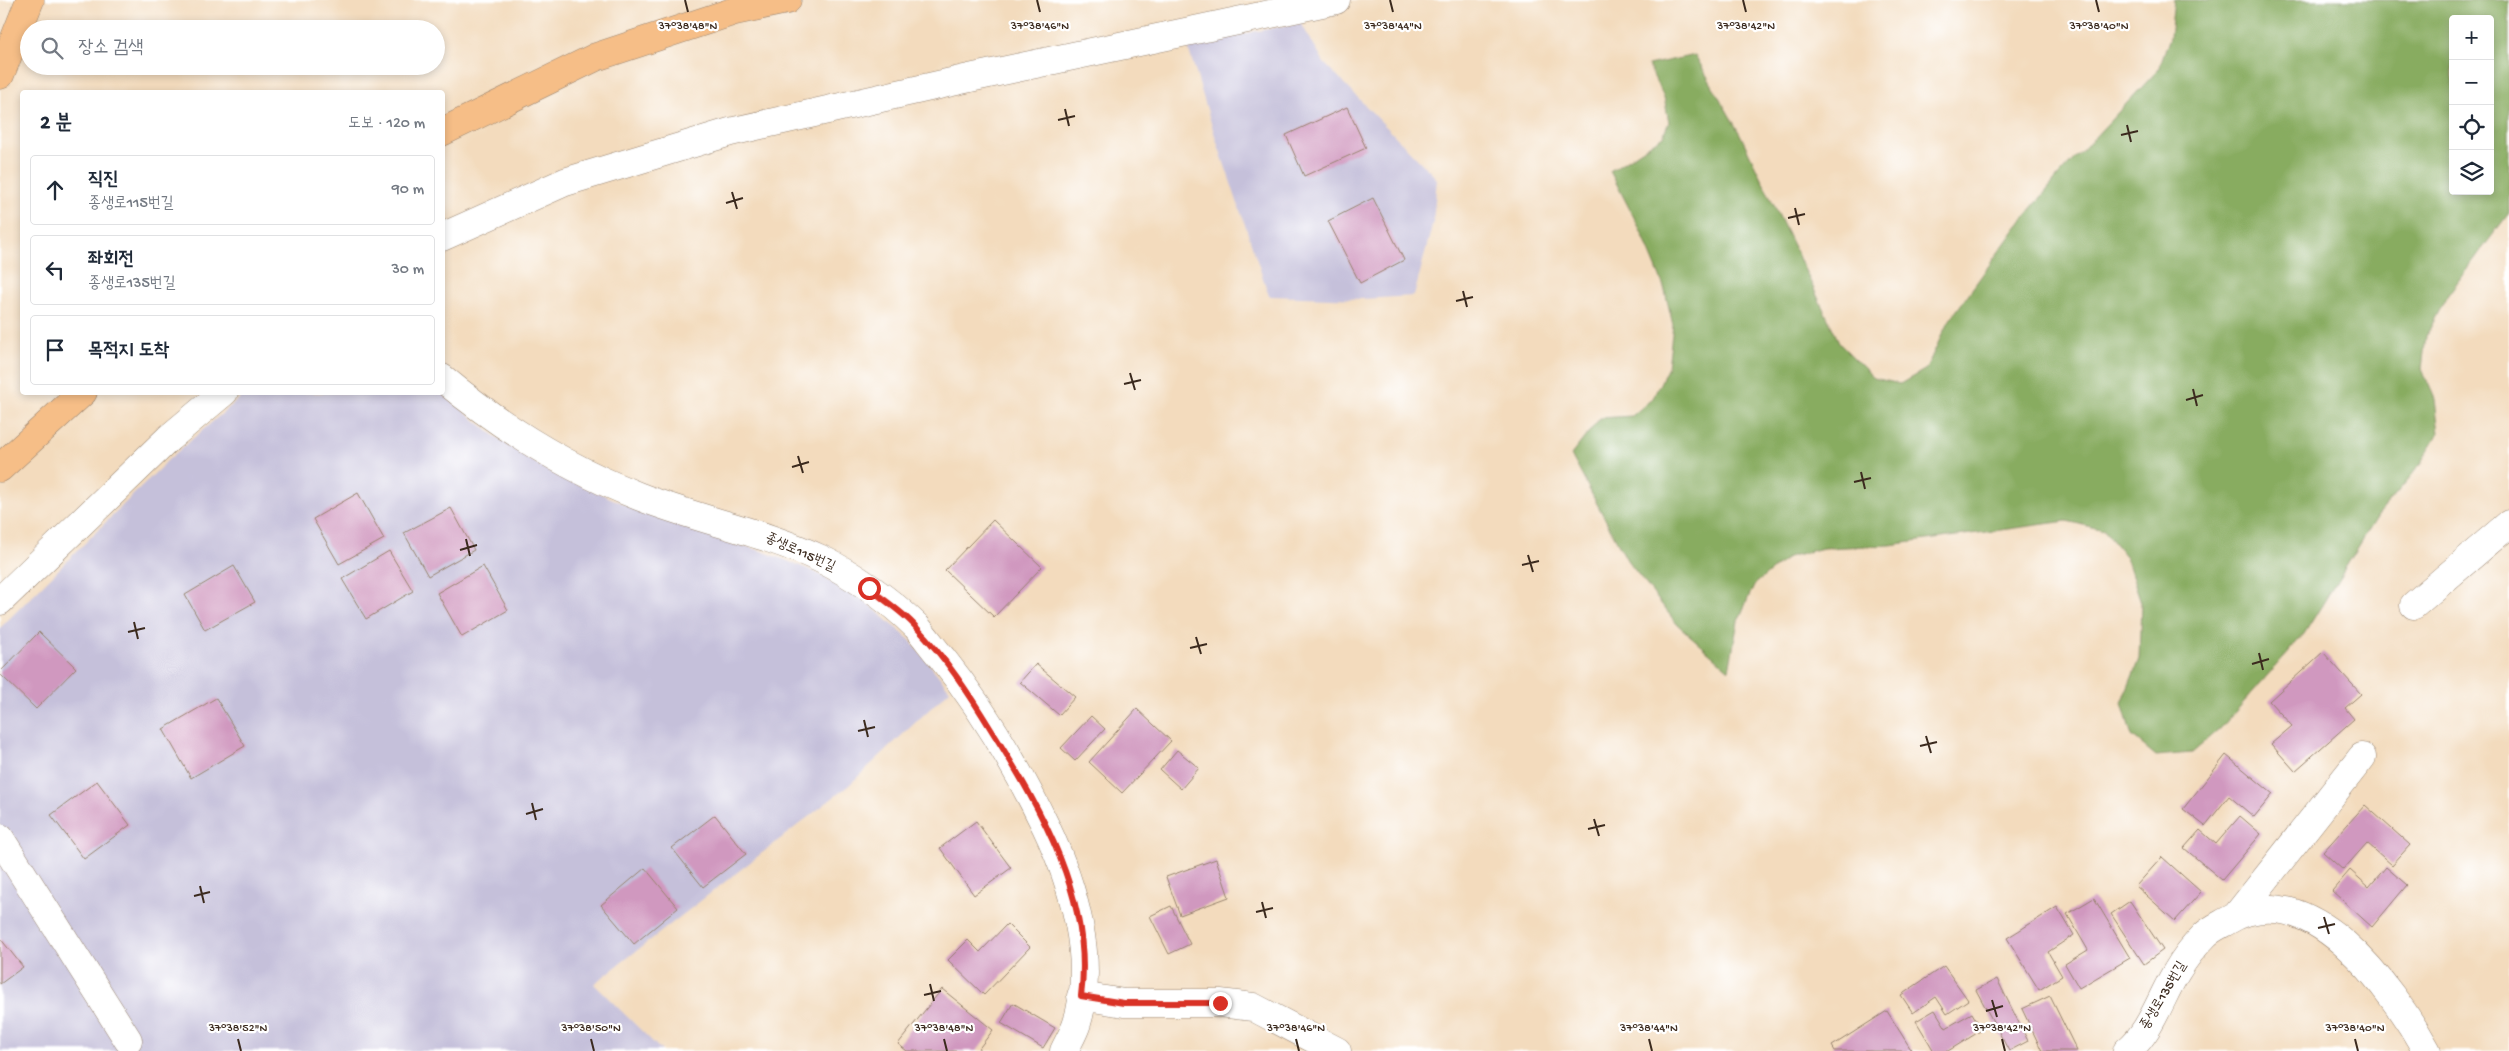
<!DOCTYPE html>
<html lang="ko">
<meta charset="utf-8">
<style>
:root{--surface:#fff;--page:#f6f6f7;--text:#1f2937;--muted:#747a83;--line:#e0e1e3}
body{margin:0;font-family:"Gochi Hand","Poor Story",sans-serif;background:var(--page);color:var(--text)}
.controls{position:absolute;right:15px;top:15px;display:grid;overflow:hidden;border-radius:5px;box-shadow:0 2px 8px #0003}
.controls button{width:45px;height:45px;display:grid;place-items:center;padding:0;border:0;border-bottom:1px solid var(--line);background:var(--surface);color:var(--text);font:25px sans-serif}
.stop{position:absolute;width:15px;height:15px;margin:-11px;border:4px solid #d93025;border-radius:50%;background:#fff}
.stop.end{background:#d93025;border-color:#fff;box-shadow:0 1px 5px #0008}
.list{margin:0;padding:0;list-style:none}
h2{display:flex;justify-content:space-between;align-items:center;height:65px;margin:0;padding:0 20px;font-size:21px}
h2 small{font-size:16px;font-weight:400;color:var(--muted)}
.list li{display:grid;grid-template-columns:32px 1fr auto;gap:15px;align-items:center;box-sizing:border-box;height:70px;margin:0 10px 10px;padding:0 10px;border:1px solid var(--line);border-radius:5px}
.list b{display:block;font-size:19px;white-space:nowrap}
.list p{margin:0;font-size:16px;white-space:nowrap;color:var(--muted)}
.list em{font-size:16px;font-style:normal;color:var(--muted)}
.icon{flex:none;width:28px;height:28px;fill:none;stroke:currentColor;stroke-width:2;stroke-linecap:round;stroke-linejoin:round}
.map{position:relative;flex:none;width:2509px;height:1051px;overflow:hidden}
.search{position:absolute;background:var(--surface);box-shadow:0 2px 8px #0003;left:20px;top:20px;width:425px;height:55px;display:flex;align-items:center;gap:12px;box-sizing:border-box;padding:0 18px;border-radius:28px;color:var(--muted);font-size:19px}
.panel{position:absolute;background:var(--surface);box-shadow:0 2px 8px #0003;left:20px;top:90px;width:425px;height:305px;border-radius:5px}
.map>svg:first-child{display:block}
.industrial{fill:#c5c0da}
.forest{fill:#88ac60;stroke:#626b3f;fill-rule:evenodd}
.building{fill:#d098bf}
.lines{fill:none;stroke-linecap:round;stroke-linejoin:round}
.minor-casing{stroke:#97826e;stroke-width:29}
.highway-casing{stroke:#97826e;stroke-width:29}
.minor{stroke:#fff;stroke-width:28}
.highway{stroke:#f6be87;stroke-width:28}
.route{stroke:#d93025;stroke-width:6}
.ticks{fill:none;stroke:#3b2a1e;stroke-width:2}
.labels{text-anchor:middle;dominant-baseline:central;stroke-width:4.5;stroke-linejoin:round;paint-order:stroke}
.street-label{font-size:14px;fill:#3b2a1e;stroke:#fff}
.ticks-label{font-size:12px;text-anchor:middle;fill:#3b2a1e;stroke:#fff;stroke-width:4.5;stroke-linejoin:round;paint-order:stroke}
</style>
<div class="map">
<svg width="2509" height="1051" viewBox="0 0 2509 1051">
<rect width="100%" height="100%" fill="#fff"/>
<filter id="ink" filterUnits="userSpaceOnUse"><feTurbulence type="fractalNoise" baseFrequency=".02" numOctaves="2"/><feDisplacementMap in="SourceGraphic" scale="10" xChannelSelector="R" yChannelSelector="G"/><feConvolveMatrix kernelMatrix="1 2 1 2 8 2 1 2 1" color-interpolation-filters="sRGB"/></filter>
<filter id="wash" filterUnits="userSpaceOnUse"><feTurbulence type="fractalNoise" baseFrequency=".0096" numOctaves="4" result="noise"/><feDisplacementMap in="SourceGraphic" scale="20" xChannelSelector="R" yChannelSelector="G"/><feGaussianBlur stdDeviation="1.12" result="paint"/><feColorMatrix in="noise" values="0 0 0 0 0 0 0 0 0 0 0 0 0 0 0 0 0 1.4 0 .05"/><feComposite in="paint" operator="in"/></filter>
<g filter="url(#wash)">
<rect width="100%" height="100%" fill="#f3dbbd"/>
<!-- industrial -->
<path class="industrial" d="M1301,23L1324,63L1437,179L1433,222L1414,296L1362,299L1269,296L1216,139L1187,44Z
M246,393H442L495,436L545,469L622,503L684,527L762,551L813,571L864,600L910,640L950,690L848,786L594,984L662,1051H0V628L169,459Z"/>
<!-- forest -->
<path class="forest" d="M2174,0H2509V213L2447,296L2426,336L2422,369L2435,399L2439,433L2416,470L2378,515L2304,634L2220,729L2192,753L2156,756L2132,736L2122,703L2139,659L2141,602L2126,557L2104,530L2067,521L1890,545L1823,548L1788,557L1754,585L1738,621L1729,670L1677,624L1627,560L1571,455L1600,418L1632,416L1653,398L1668,367L1673,325L1664,287L1641,231L1610,171L1663,136L1669,122L1664,97L1648,65L1695,55L1740,134L1840,344L1874,378L1900,384L1926,369L1947,324L2015,229L2061,173L2159,69L2170,37ZM2453,19H2490V191H2453Z"/>
<g id="blocks">
<!-- building -->
<path class="building" d="M1347,107L1366,148L1304,176L1286,135Z
M1373,198L1404,260L1360,283L1328,221Z
M358,493L384,539L339,564L313,519Z
M451,508L474,550L428,576L404,533Z
M993,520L1042,567L994,617L945,570Z
M389,551L413,591L366,619L342,579Z
M234,566L255,602L205,630L185,595Z
M483,566L508,610L462,637L437,593Z
M39,632L76,668L36,709L0,674V672Z
M2323,652L2361,694L2345,708L2354,719L2295,771L2271,744L2292,726L2269,701Z
M1036,664L1075,697L1059,715L1020,682Z
M216,698L245,746L191,778L163,729Z
M1137,709L1171,741L1122,793L1089,762Z
M1091,716L1105,729L1075,761L1061,748Z
M1177,750L1199,768L1181,789L1160,770Z
M2226,755L2273,794L2254,817L2229,796L2205,826L2183,809Z
M97,781L130,825L84,859L51,815Z
M2365,805L2410,845L2392,865L2367,843L2343,870L2323,852Z
M715,815L746,854L703,887L672,848Z
M2240,816L2261,834L2222,880L2184,848L2200,830L2216,844Z
M976,821L1011,868L974,895L940,848Z
M2162,857L2201,892L2175,921L2136,886Z
M1216,859L1229,897L1180,915L1166,877Z
M2386,867L2407,885L2372,927L2332,891L2350,870L2369,887Z
M645,868L678,908L634,944L601,905Z
M2094,898L2130,958L2079,988L2065,964L2088,950L2067,914Z
M2130,901L2163,950L2144,964L2111,914Z
M1171,906L1190,944L1169,954L1150,916Z
M2057,907L2074,935L2048,952L2062,976L2039,990L2007,938Z
M1007,924L1030,947L984,995L948,960L968,940L980,952Z
M0,938L23,967L0,984Z
M1944,966L1968,1000L1947,1014L1936,997L1913,1013L1901,995Z
M1997,979L2028,1041L2009,1051L1976,990Z
M942,989L993,1030L977,1051H907L898,1044Z
M2050,996L2077,1051H2042L2022,1009Z
M1013,1003L1055,1028L1043,1048L1001,1023Z
M1935,1010L1946,1028L1972,1013L1982,1030L1948,1051H1934L1916,1021Z
M1887,1011L1912,1051H1835L1832,1046Z"/>
</g>
</g>
<g filter="url(#ink)">
<use href="#blocks" fill-opacity="0" stroke="#97826e" stroke-width="1"/>
<g class="lines">
<!-- minor casing -->
<g class="minor-casing">
<path id="minor" d="M442,237L565,182L730,132L965,79L1336,0
M442,378C501,427 567,468 638,496C698,520 762,531 821,559C852,574 891,601 916,626C925,636 933,648 942,658C983,709 1017,767 1046,827C1073,884 1096,960 1077,1023C1074,1033 1068,1042 1064,1051
M0,601L169,438L224,392
M2414,605L2509,524
M0,838L128,1040
M2237,915L2362,757
M1081,996L1124,1003H1220L1253,1007L1337,1051
M2127,1051C2151,1032 2161,996 2177,971C2184,959 2195,945 2205,935C2211,929 2220,925 2227,921C2309,870 2393,990 2427,1051"/>
</g>
<!-- highway casing -->
<g class="highway-casing">
<path id="highway" d="M0,75L30,0
M442,132L596,57L735,11L787,0
M0,468L83,392"/>
</g>
<!-- minor -->
<use href="#minor" class="minor"/>
<!-- highway -->
<use href="#highway" class="highway"/>
</g>
</g>
<g class="lines" filter="url(#ink)">
<!-- route -->
<path class="route" d="M869,588C885,601 903,612 916,627C946,658 970,695 992,731C1041,809 1094,901 1081,996L1124,1003H1220"/>
</g>
<!-- ticks -->
<path class="ticks" d="M685,0L688,12M1037,0L1040,12M1390,0L1393,12M1743,0L1746,12M2096,0L2099,12M1065,109L1069,126M1058,120L1075,116M2127,125L2131,142M2121,135L2138,131M732,192L737,209M726,203L743,198M1795,208L1799,225M1788,218L1805,214M1463,291L1467,307M1456,301L1473,297M1130,373L1135,390M1124,384L1141,380M2193,389L2197,406M2186,400L2203,395M798,456L803,473M792,467L809,462M1861,472L1865,489M1854,482L1871,478M466,539L470,556M460,550L477,545M1528,555L1533,572M1522,565L1539,561M134,622L138,639M128,632L145,628M1196,637L1201,654M1190,648L1207,644M2259,653L2263,670M2252,664L2269,659M864,720L868,737M858,731L875,727M1926,736L1931,753M1920,746L1937,742M532,803L536,820M526,814L543,809M1594,819L1599,836M1588,829L1605,825M200,886L204,903M194,896L210,892M1262,902L1266,918M1256,912L1273,908M2324,917L2329,934M2318,928L2335,924M930,984L934,1001M924,995L941,991M1992,1000L1997,1017M1986,1011L2003,1006M238,1039L241,1051M591,1039L594,1051M944,1039L947,1051M1296,1039L1299,1051M1649,1039L1652,1051M2002,1039L2005,1051M2355,1039L2358,1051"/>
<g class="labels">
<!-- street labels -->
<g class="street-label">
<text transform="translate(800 553) rotate(24)">종생로115번길</text>
<text transform="translate(2164 996) rotate(-59)">종생로135번길</text>
</g>
</g>
<g class="ticks-label">
<text x="688" y="29">37°38'48"N</text>
<text x="1040" y="29">37°38'46"N</text>
<text x="1393" y="29">37°38'44"N</text>
<text x="1746" y="29">37°38'42"N</text>
<text x="2099" y="29">37°38'40"N</text>
<text x="238" y="1031">37°38'52"N</text>
<text x="591" y="1031">37°38'50"N</text>
<text x="944" y="1031">37°38'48"N</text>
<text x="1296" y="1031">37°38'46"N</text>
<text x="1649" y="1031">37°38'44"N</text>
<text x="2002" y="1031">37°38'42"N</text>
<text x="2355" y="1031">37°38'40"N</text>
</g>
</svg>
<div class="controls">
<button>+</button>
<button>−</button>
<button><svg class="icon" aria-label="locate" viewBox="0 0 24 24"><circle cx="12" cy="12" r="6"/><path d="M12 2v4M12 18v4M2 12h4M18 12h4"/></svg></button>
<button><svg class="icon" aria-label="layers" viewBox="0 0 24 24"><path d="M12 4l9 5-9 5-9-5zM3 14l9 5 9-5"/></svg></button>
</div>
<div class="stop" style="left:869px;top:588px"></div>
<div class="stop end" style="left:1220px;top:1003px"></div>
<div class="search"><svg class="icon" aria-label="search" viewBox="0 0 24 24"><circle cx="10" cy="10" r="6"/><path d="M15 15l6 6"/></svg>장소 검색</div>
<section class="panel">
<h2>2 분<small>도보 · 120 m</small></h2>
<ul class="list">
<li><svg class="icon" aria-label="ahead" viewBox="0 0 24 24"><path d="M12 20V5M6 11l6-6 6 6"/></svg><div><b>직진</b><p>종생로115번길</p></div><em>90 m</em></li>
<li><svg class="icon" aria-label="left" viewBox="0 0 24 24"><path d="M17 20v-9H6M10 6l-5 5 5 5"/></svg><div><b>좌회전</b><p>종생로135번길</p></div><em>30 m</em></li>
<li><svg class="icon" aria-label="arrive" viewBox="0 0 24 24"><path d="M6 21V4h12l-3 4 3 4H6"/></svg><div><b>목적지 도착</b></div></li>
</ul>
</section>
</div>
